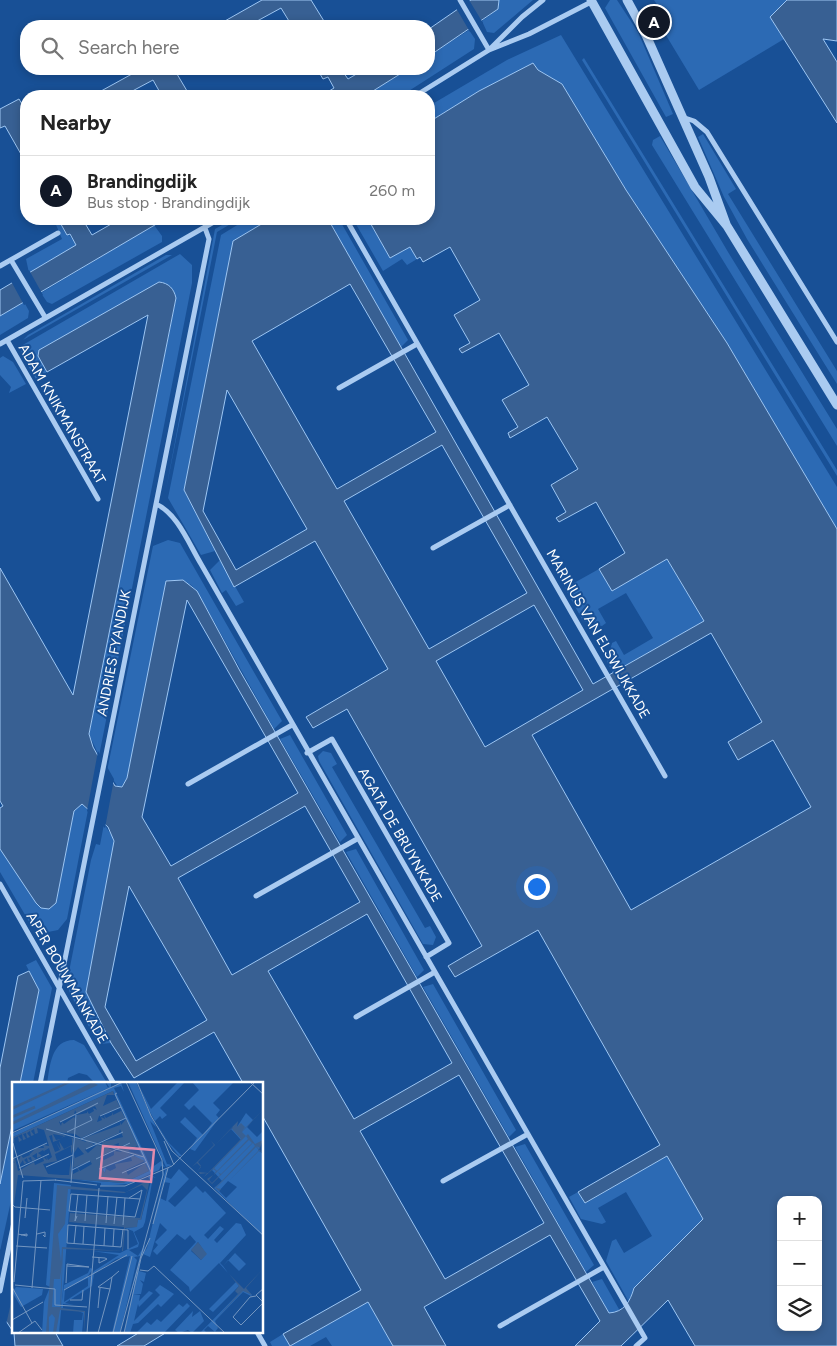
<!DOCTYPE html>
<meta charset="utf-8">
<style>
:root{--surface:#fff;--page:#f6f6f6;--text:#222;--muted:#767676;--line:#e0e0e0;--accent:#111827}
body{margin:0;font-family:Figtree,sans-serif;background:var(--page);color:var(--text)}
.controls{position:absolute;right:15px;bottom:15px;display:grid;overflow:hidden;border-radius:10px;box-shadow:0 2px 8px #0003}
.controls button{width:45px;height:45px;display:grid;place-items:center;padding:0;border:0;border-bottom:1px solid var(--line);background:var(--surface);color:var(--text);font:25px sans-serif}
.you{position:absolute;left:536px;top:886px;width:18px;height:18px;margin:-12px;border:4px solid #fff;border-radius:50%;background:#1a73e8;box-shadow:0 0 0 8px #1a73e833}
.badge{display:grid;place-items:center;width:32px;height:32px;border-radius:50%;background:var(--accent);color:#fff;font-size:16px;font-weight:700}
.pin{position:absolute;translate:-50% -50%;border:2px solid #fff;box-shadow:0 1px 5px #0006}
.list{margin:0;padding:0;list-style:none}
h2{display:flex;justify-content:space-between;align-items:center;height:65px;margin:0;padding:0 20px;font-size:21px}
h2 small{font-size:16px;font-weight:400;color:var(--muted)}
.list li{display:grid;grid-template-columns:32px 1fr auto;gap:15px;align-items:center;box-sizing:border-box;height:70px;padding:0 20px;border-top:1px solid var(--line)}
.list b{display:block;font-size:19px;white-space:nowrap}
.list p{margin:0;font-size:16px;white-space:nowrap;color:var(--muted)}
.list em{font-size:16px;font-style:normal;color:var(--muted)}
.icon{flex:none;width:28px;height:28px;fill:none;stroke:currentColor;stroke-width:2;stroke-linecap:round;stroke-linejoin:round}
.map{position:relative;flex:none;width:837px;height:1346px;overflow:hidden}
.search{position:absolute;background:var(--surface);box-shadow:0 2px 8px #0003;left:20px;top:20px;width:415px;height:55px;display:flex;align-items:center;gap:12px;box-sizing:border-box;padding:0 18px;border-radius:20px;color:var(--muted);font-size:19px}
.panel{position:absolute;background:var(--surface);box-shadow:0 2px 8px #0003;left:20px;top:90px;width:415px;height:135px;border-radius:20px}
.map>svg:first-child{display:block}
.grass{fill:#2c6ab4}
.water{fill:#386093;stroke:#9dc6f3;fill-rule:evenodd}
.pier{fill:#185096}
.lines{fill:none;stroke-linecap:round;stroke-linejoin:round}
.minor{stroke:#aacbf1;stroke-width:5}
.tertiary{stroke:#aacbf1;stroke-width:9}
.labels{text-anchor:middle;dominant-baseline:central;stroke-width:4;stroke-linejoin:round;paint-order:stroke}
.street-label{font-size:14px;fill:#fff;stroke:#185096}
.inset-river{fill:none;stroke:#386093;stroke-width:2.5}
.inset-road{fill:none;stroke:#7496c0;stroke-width:1}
.view{fill:#e08cad;fill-opacity:0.15;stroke:#e08cad;stroke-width:2.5}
.inset-edge{fill:none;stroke:#fff;stroke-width:2.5}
</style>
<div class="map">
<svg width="837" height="1346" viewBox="0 0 837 1346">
<rect width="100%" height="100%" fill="#185096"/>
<!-- grass -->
<path class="grass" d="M499,0H533L494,33L487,32L482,21L498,9Z
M610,0H617L638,32L673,114L666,117L605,8Z
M654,0H787L770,17L784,39L699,90L655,17L658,6Z
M469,30L475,39L474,49L401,96H365L408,69H429V56Z
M561,35L837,487V529L727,343L626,190L562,84L538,70L479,91L429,122V106L507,60Z
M584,58L837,470V476L582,60Z
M703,134L736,189L728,194L837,371V384L747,239L724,197L698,137Z
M660,136L728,252L837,429V446L652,145L653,140Z
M56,219L77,245L29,273L26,259L62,239L54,220Z
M233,219H239L217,232L165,495L215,229Z
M247,219H270L233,241L184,490L215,551L201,555L168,498L221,235Z
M328,219H339L408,340L401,347Z
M353,219H368L390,258L410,247L417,259L407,265L402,259L383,271Z
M154,225L162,236V242L52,304L47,302L41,293Z
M180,254L192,265V283L99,756L89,734L176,299L38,356L47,372L36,379L21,354V346Z
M166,255H172L23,340L28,335Z
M24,302L29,311L28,318L0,335V316Z
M3,356L13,362L26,384L9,393L11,387L0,375V358Z
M168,540L180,543L282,721L274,729L197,591L190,584L127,778L121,787H118L107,771L153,546Z
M667,559L704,621L613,673L607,662L612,643L616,641L624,655L653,638L626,593L598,609L606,623L602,626L583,621L565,588L599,569L612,590Z
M220,560L244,602L236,606L226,590L222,593L210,570Z
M290,735L347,835L340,842L280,739Z
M323,751L331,753L337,764L332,767L425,928L430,926L436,937L433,945L423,944L319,761L318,756Z
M82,804L88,810L67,919L58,930L43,933L31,925L0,872V849L36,903H56L74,811Z
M104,824L112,836L114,846L86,991L111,1043L99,1044L70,994L67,982L91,860L96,844L100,845Z
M356,849L424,970L417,977L346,852Z
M36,960L52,988L33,1083L20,1084L39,990L26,965Z
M433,984L516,1130L509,1137L423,987Z
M74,1040L84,1045L107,1083H95L87,1075L79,1073L68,1078L67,1083L47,1084C50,1066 51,1040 74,1040Z
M14,1116V1187L0,1251V1184Z
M525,1144L594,1265L586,1272L515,1147Z
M667,1156L703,1219L634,1288L629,1302L606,1261L612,1241L616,1239L624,1253L652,1236L626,1192L598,1208L606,1222L602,1224L581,1219L569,1197L578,1192L586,1203Z
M602,1279L620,1311L609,1313L592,1282Z
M368,1302L393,1346H332L326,1337L310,1346H272L270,1342L283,1334L290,1346Z"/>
<!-- water -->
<path class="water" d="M262,0H311L327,26H292L281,8L248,26H216Z
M471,0H499L498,9L429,56V29Z
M787,0H837V41L823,39L837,62V123L770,17Z
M533,63L538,70L562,84L626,190L727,343L837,529V1346H695L668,1300L621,1346H575L600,1321L550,1235L424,1307L446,1346H393L368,1302L290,1346L283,1334L361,1290L263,1117L262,1084L243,1083L214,1032L134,1078L111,1043L86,992L114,841L108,827L82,804L74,811L56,903L49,909L41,908L36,903L0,849V808L3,806L0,801V568L73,695L148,315L47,372L38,356L39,350L159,282C169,283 174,289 176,298L89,734L93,747L115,786L122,787L127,778L166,581L183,580L197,591L240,671L609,1313C624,1312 630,1302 634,1288L703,1219L667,1156L585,1203L578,1192L660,1145L538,930L455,977L448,966L482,946L347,709L313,728L306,717L388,669L315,541L234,587L184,490L233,241L270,219H328L593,684L704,621L667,559L612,591L599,569L625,553L596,502L559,522L556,518L566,512L551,485L578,469L547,417L510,438L508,433L518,427L502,400L529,385L499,333L462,353L459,349L470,343L454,315L480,300L450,247L423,262L420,257L417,259L410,247L390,258L368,219H429V122L479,91ZM350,284L436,432L337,489L252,341ZM227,390L307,529L236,570L203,511ZM442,445L527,593L429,649L344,501ZM187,600L298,793L171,866L142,817ZM534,605L583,690L485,747L436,661ZM711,633L762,722L728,742L738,760L773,740L811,807L631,910L532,735ZM305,806L360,902L232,975L178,878ZM129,886L207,1020L136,1061L105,1007ZM367,914L452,1063L354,1119L268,971ZM459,1075L544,1223L445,1279L360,1131ZM781,1200H818V1327H781Z
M141,69H174L190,96H162L153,80L123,96H92Z
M317,69H341L348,79L365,69H408L365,96H321L334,88L328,77L323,79Z
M19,99L26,111V163L5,126L0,128V109Z
M58,219H87L89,222L86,225L92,235L120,219H165L0,316V290L76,245L70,234L67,235Z
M29,971L39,990L20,1083L14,1084V1116L0,1184V1068L18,976Z
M0,1252L14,1277V1332H55L63,1346H15L14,1333L0,1312Z
M140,1332H167L144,1346H117Z"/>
<!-- pier -->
<path class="pier" d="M467,0H469L483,23L470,32L456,8Z
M29,270L43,295L24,305L11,281Z
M98,751L114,779L105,828L87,811Z
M0,1249L14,1272V1289L6,1325L0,1316Z"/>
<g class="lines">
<!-- minor -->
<path class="minor" d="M460,0L489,50
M491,48L522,17L543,0
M415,96L489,50L529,34L593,1
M682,117L694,121L707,132L837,342
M346,219L665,776
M11,260L45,317
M0,266L58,233
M7,340L98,499
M0,344L219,219
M339,388L417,344
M156,504C177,513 189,544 201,564L645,1338L636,1346
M433,548L510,505
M307,753L332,739L449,943L426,957
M188,784L292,725
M0,884L114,1084
M256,896L357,839
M356,1017L435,972
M40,1084L209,239L205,228
M443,1181L528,1134
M0,1291L14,1222
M500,1326L604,1267
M257,1332L265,1346"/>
<!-- tertiary -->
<path class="tertiary" d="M591,0L695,187L727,226L837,405
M627,0L646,35L709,177L726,224"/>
</g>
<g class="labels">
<!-- street labels -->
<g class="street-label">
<text transform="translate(62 414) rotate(60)">ADAM KNIKMANSTRAAT</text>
<text transform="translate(598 634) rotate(60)">MARINUS VAN ELSWIJKKADE</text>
<text transform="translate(114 653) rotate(-79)">ANDRIES FYANDIJK</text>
<text transform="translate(400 835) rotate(60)">AGATA DE BRUYNKADE</text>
<text transform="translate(67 978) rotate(60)">APER BOUWMANKADE</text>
</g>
</g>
<!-- overview -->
<g transform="translate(12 1082)">
<rect width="251" height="251" fill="#185096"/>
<path d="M94,0H99V5L109,0L112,10L109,4L102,6L139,86L149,79L153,85L149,84L147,88L116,102L89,104V101L59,97L111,101L137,89L133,80L122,74L94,85L93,91L90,87L119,73L130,74L101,9L1,55L2,62L0,52L97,5ZM116,0H124L144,45L138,39L155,82L160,83L154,85ZM125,0L139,27L166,0H173L148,26L155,33L150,37L148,34L143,39L156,60L170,74H167L156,61L152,55L139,32ZM180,0H222L201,21L208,28L204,33L207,36L183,69L178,67L185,56L168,40L173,35L191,53L200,41L182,23L177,28L172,23L187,8ZM234,31L241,38L235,45L245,55L251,49V58L246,63L248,66L251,63L246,68L251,72V154L202,106L210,99L200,88L229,58L219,47L225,45ZM216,99L225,105L214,116L207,109ZM154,86L155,89L148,116L154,119L158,101L152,100L154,95L159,97L167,87L177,97L156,119L163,125L184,104L191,111L193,109L214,131L192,153L196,157L208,144L212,147L202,158L205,161L224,141L229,142L234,153L208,181L211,184L223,171L234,182L227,189L216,178L211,184L216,191L207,181L178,210L177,205L158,188L184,160L178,153L173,158L165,152L145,173L141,169L146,163L143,160L155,148L148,141L138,175L131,172L135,166L139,151L135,165L129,176L127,189L134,191L132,200L128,198L131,202L129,212H121L128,213L127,219L137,209L141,211L127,225L126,222L122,239L148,213L143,208L148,203L162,212L149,225L146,222L126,241L121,242L118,251H112L128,176L135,165ZM186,160L194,172L189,178L179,169ZM152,87V91L134,160L112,235L128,174L122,175L125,178L108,251H100L118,174L104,177L82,192L80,204L53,221L62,223L51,222V226L62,227L49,226L52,203L76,191L78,186L81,187L76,194L78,195L82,189L107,173L80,169L108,171L126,162L121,149L113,146L124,145L126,138H129L139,99L136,95L139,93L144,96L141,95L133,140L131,145L122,150L127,161L126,165L117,168L126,174L134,161ZM76,196V204L52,220L53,207ZM224,200L227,204L201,230L197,227ZM4,205L31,207L30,213L9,225L0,210ZM234,206L240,213L239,214L231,210L203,239L206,246L203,250L196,244L192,248L195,251H188L230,208L239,212ZM175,221L178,224L152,251H124L135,240L139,243L145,237L149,240L167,222L171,225ZM66,229L72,230L70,251H61L62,238H70L71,231ZM181,229L180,235L188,229L192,239L180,251L176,248L167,251L163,248Z" fill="#2c6ab4" fill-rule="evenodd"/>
<path d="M0,0H93L96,6L0,49ZM42,101L59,103L52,197L47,251H30L32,220L38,205L34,203Z" fill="#2c6ab4"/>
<path d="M55,0H60L0,28V25ZM81,0L86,3L0,43V40ZM101,9L102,13H95L91,24L104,18L103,15L108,25L87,34L85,40L90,38L89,35L93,37L92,33L94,36L100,33V30L101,33L109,29L108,26L113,36L69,56L63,52L44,50L54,54L49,56L52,54L41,52L44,58L49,57L41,60L40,53L37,54L43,70L48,68L44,60L49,68L47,59L52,67L60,63V56L50,57L61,56V63L63,56L74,60L72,56L108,43V40L109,43L114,37L127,67L125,64L116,69L129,73L128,69L130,74L113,69L119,73L90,87L93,91L94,87L98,89L104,86L103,82L120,79L119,75L122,74L133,79L114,88L116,93L133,81L137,89L111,101L6,93L2,123L0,80L3,81L0,78L3,76L6,89L22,80L23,83L32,79L31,75L35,78L34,74L36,78L40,75L37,66L32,69L34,72L31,68L26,71L30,74L25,76V71L20,74L24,77L20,79L19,75L16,76L19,79L16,80L15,76L12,78L15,81L12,82L11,78L7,84L6,75L7,78L9,73L11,76L18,73L17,70L18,72L24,66H32L31,63L37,64L32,48L25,46L26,51L23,52L22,47L19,49L22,53L19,54L18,49L15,51L18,55L15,56L14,51L11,52L14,57L11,58L10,52L6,54L10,58L7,60L6,54L2,56L3,62L1,55ZM83,24L85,28L81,26L82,29L77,32L75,29V31L65,33L64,38L62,35L52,42L50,40L49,44L47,40L62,33L63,28L65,32ZM108,47L111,55L90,60L91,64L85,63L76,71L73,68L82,62L77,60L85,61L107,51ZM119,60L107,67L110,70L102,69V73L92,78L90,75L89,79L87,75L101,68L93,65L104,66L99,64L107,61L106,66ZM59,64V72L62,64V71L66,65L72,72L63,76L62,73L61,86L78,79L80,82L68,89L66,86H65L67,89L61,92V88L59,92V74L57,93H50L46,80L50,93L36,92L31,82L45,79L43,72ZM251,28L230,50L234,54L236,52L243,62L251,58L248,66L244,64L250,70L247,69L217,99L247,68L244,65L204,106L209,107L207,109L203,106L243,64L241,61L200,102L195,97L201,93L197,98L200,101L208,93L206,90L209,92L240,61L237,58L202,93L204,89L201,87L192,95L195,91L188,92L187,90L196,91L229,57L220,47L221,45L186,80L189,84L185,90L189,85L185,81L180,85L202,63L199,59L203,63L226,39L225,45L229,41L233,45L230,49ZM234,54L236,57L205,89L202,86ZM138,97L129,138H126L125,145L113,146L111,169L51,167L49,226L73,229L72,251V230L48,228L44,251H41L43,236L40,232L37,235V251H34L45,103L114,110ZM130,103L135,108L128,136L58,131L57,140L112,145L110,169L50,165L49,180L46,152L53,142L56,107L112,111ZM50,182L48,225H40L42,197H48ZM186,160L195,172L189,178L179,168ZM251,187L234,206L240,213L231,209L202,239L230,208L200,238L226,212L223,209L227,204L217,192L232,207Z" fill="#386093" fill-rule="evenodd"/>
<path class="inset-river" d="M0,35L23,25"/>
<path class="inset-road" d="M125,0L139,34L160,69L252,154M238,0L252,13M105,11L103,12L140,92M88,34L109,25M48,40L86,21M34,47L132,75M55,50L80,38L78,34M0,51L111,0M69,57L114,36M152,59L162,83M1,61L11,96M74,67L111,50M0,77L35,61M84,77L118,61M34,85L61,73M7,86L37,72M87,87L122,73M60,88L78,79M110,91L135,80M43,98L85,103M59,101L64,33M88,104H113L160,84L243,0M117,116L130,108L128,117L59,112L57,129L123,135L128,117M0,122L3,125L38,128M65,134L63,139L66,112M13,136L15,116M73,139L75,113M94,141L96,114M102,142L105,115M141,142L156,86M111,143L113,116M111,147L109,165L55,161L56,143L116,148V167M6,152L15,154V152L9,153M25,152L33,150V155L31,153M62,162L64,143M71,162L72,144M4,164L35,166M92,164L93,146M101,164L102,147M80,175L93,176L95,177L87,181V176M128,188L136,189L142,184L213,251M100,195L86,205L98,207L100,195L107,189M2,200L11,99L44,98M54,201L55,182L77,185L55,184M3,203L43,207V223L75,225M0,205L20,241M20,206L29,98M252,206L244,213L252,221M52,208L115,173M244,214L238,215L221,235L229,243L251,221M58,218H70L71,208M86,226L88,206M0,238L31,220M6,251L23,239L30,248M75,251L87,106M86,251L98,207M101,251L120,174M108,251L151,93L150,78L114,0M112,251L129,176L138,156"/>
<path class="view" d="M91,64L142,68L139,100L88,96Z"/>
<rect width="251" height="251" class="inset-edge"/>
</g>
</svg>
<div class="controls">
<button>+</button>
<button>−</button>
<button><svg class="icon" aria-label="layers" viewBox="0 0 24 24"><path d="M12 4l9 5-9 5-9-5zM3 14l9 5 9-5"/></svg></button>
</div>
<div class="you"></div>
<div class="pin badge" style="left:654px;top:22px">A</div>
<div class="search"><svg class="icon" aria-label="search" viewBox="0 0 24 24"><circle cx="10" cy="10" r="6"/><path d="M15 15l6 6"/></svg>Search here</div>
<section class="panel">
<h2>Nearby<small></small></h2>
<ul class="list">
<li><span class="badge">A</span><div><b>Brandingdijk</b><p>Bus stop · Brandingdijk</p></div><em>260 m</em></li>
</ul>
</section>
</div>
